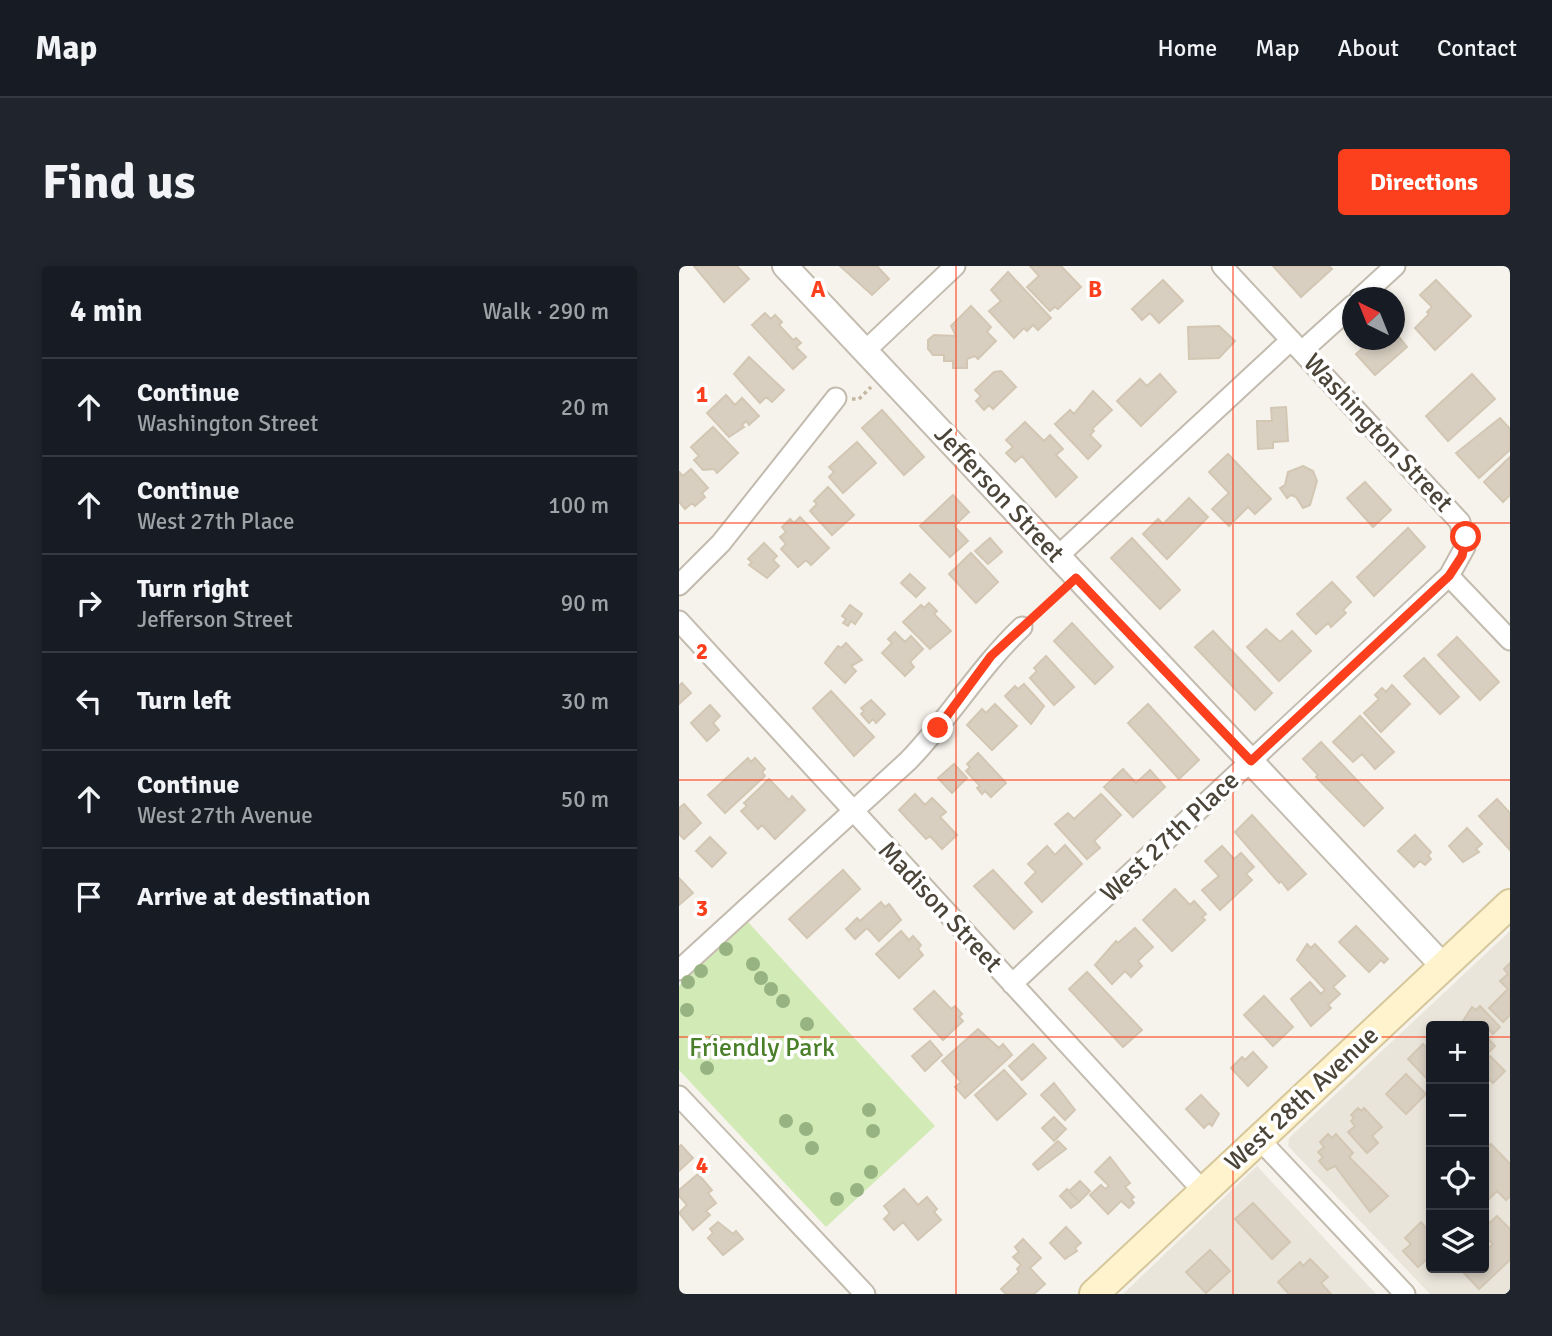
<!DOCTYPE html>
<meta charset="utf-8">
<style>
:root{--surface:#171b24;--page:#20242c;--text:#f1f3f6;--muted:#9ea1a6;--line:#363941;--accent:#fc3f1d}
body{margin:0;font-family:Signika,sans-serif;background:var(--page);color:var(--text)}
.controls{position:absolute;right:21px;bottom:21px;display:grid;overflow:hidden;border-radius:7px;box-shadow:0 4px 10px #0003}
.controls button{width:63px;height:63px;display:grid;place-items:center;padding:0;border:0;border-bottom:2px solid var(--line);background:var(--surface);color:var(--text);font:35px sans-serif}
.compass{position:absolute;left:663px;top:21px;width:63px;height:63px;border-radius:50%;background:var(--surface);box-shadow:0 4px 10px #0003;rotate:317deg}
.stop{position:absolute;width:21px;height:21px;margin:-16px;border:5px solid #fc3f1d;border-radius:50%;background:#fff}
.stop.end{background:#fc3f1d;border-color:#fff;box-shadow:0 2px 7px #0008}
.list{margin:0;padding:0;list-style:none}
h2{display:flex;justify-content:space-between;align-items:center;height:91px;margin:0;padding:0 28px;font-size:30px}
h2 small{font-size:23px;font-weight:400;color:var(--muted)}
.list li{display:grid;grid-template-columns:46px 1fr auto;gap:21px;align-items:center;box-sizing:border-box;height:98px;padding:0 28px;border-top:2px solid var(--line)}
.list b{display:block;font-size:26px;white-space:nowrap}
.list p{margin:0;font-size:23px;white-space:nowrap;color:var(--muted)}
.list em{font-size:23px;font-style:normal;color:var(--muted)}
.icon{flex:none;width:38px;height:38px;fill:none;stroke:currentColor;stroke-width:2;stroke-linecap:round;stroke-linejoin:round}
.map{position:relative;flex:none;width:831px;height:1028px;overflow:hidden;border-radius:7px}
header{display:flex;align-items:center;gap:42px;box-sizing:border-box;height:98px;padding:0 35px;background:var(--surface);border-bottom:2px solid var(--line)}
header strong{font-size:33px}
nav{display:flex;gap:38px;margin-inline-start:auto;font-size:24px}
.intro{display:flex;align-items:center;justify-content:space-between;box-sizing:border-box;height:168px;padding:0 42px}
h1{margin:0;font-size:49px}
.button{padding:18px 32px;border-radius:7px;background:var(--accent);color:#fff;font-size:24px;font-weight:700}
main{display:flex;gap:42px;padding:0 42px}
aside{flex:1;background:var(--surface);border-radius:7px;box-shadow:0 4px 10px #0003}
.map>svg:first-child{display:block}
.residential{fill:#eae5da;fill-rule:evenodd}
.green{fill:#d2eab5}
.building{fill:#d8cfc1;stroke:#d3c7b4;stroke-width:2}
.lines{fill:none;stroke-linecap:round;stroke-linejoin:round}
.minor-casing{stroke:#c2bbae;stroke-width:23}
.tertiary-casing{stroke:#c2bbae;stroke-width:28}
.secondary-casing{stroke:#d6c79b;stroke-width:32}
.path{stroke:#c4b79f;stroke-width:3.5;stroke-dasharray:3.5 3.5;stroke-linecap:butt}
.minor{stroke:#fff;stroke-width:19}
.tertiary{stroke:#fff;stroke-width:24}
.secondary{stroke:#fff3cd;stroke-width:28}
.tree{fill:#97b381}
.route{stroke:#fc3f1d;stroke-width:9}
.grid{fill:none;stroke:#fc3f1d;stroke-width:2;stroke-opacity:0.55}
.labels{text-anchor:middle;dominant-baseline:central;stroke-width:7;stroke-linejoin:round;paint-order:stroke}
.street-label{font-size:26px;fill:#4b4439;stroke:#fff}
.park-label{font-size:26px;fill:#4a7f2a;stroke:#fff}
.grid-label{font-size:23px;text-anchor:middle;font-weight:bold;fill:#fc3f1d;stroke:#fff;stroke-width:7;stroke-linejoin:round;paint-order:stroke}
</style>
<header>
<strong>Map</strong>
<nav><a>Home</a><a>Map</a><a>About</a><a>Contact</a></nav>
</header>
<div class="intro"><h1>Find us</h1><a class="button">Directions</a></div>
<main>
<aside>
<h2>4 min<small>Walk · 290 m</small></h2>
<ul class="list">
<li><svg class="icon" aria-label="ahead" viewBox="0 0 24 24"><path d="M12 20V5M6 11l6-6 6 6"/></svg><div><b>Continue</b><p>Washington Street</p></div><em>20 m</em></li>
<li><svg class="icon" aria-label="ahead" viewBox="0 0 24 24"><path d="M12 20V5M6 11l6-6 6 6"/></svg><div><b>Continue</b><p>West 27th Place</p></div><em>100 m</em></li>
<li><svg class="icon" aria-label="right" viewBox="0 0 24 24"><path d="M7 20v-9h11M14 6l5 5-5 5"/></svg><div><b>Turn right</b><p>Jefferson Street</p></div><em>90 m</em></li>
<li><svg class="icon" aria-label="left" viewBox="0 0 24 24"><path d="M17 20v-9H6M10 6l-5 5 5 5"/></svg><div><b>Turn left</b></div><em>30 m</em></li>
<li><svg class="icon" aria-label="ahead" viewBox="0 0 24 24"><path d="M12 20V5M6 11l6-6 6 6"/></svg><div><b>Continue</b><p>West 27th Avenue</p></div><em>50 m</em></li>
<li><svg class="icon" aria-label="arrive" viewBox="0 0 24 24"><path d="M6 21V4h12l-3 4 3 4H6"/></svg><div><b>Arrive at destination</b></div></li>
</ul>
</aside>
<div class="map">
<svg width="831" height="1028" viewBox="0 0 831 1028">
<rect width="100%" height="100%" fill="#f6f3ec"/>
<!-- residential -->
<path class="residential" d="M831,665V1023L827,1028H751L609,880L610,872ZM752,760H805V1002H752Z
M578,900L697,1028H444Z"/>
<!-- green -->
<path class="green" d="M69,656L256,860L147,961L0,804V720Z"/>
<!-- building -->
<path class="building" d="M15,0H58L70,13L45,36Z
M161,0H198L210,13L193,29Z
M351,0H382L402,21L379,43L376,41L371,45L348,21L360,10Z
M594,0H650L653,3L622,31Z
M329,6L372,52L359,64L354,59L348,65L345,62L335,72L310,45L322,35L312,24Z
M484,14L504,35L480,57L471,47L463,54L453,43Z
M757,14L792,50L756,84L736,62L750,48L748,46L753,41L741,29Z
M292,40L312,61L308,66L317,75L299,93L296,90L288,93V102H274V95H265V89H254L249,83V74L255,69L277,70L272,60Z
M86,47L92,53L96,49L103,56L100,59L114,74L117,72L122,77L117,81L127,91L114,103L73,59Z
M540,60L556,75L540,92L510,93L509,61Z
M716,66L728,81L696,109L677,88L693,74H716Z
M70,91L105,124L93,136L87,131L81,137L55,108Z
M322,105L337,121L314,143L310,139L305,144L297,135L302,130L296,124L315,106Z
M481,108L497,126L462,160L438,135L461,113L468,120Z
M793,108L816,133L769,175L747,150Z
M414,125L433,144L413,163L415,165L411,169L422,180L409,193L376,158L391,144L395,148Z
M47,129L56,139L63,132L80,150L70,159L67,155L63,159L65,161L50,171L28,147Z
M607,141L609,175L594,176V182L579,183L578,155H593L592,142Z
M203,144L245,191L225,209L183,162Z
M821,152L831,163V184L800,212L777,187Z
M346,156L365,175L371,169L384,183L377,189L398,211L377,231L343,190L336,196L327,187L334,181L327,174Z
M34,161L59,187L38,207L35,203L24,204L15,194L20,190L12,181Z
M178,176L197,197L164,227L150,211L155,206L150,201Z
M549,188L592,233L576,248L569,241L550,260L533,243L550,227L530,206Z
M831,191V229L824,236L805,216Z
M624,200L634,205L638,215L631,239L624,242L617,231L612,229L608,232L601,222L606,219L609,206Z
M12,203L29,222L23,227L26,231L16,240L13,237L6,243L0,236V206L4,210Z
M686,216L712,244L694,261L668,232Z
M149,221L175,249L153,269L131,245L138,238L135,235Z
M274,229L290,246L275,260L289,275L271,291L241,260Z
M510,232L529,251L488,293L464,268L479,253L484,258Z
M121,251L150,282L132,299L127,294L119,301L102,283L107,278L101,271L107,266L103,261L111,253L115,257Z
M729,262L746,281L695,330L678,311Z
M311,272L323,286L309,298L296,285Z
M453,272L501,324L481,343L432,292Z
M85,277L98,290L94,294L100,300L88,312L70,299L73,296L69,293Z
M292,287L319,316L297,337L270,308Z
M231,308L246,322L237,331L222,317Z
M653,316L672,336L664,344L667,347L652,361L649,357L637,368L618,348Z
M250,337L258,345L255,348L272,365L251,383L224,356L242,339L245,342Z
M171,339L183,348L176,358L172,355L169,360L164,357L167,353L163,350Z
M393,357L434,401L416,418L375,375Z
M587,363L601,376L613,365L632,385L600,415L568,381Z
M534,365L593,427L576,444L516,381Z
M216,366L226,376L232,370L244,383L231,396L235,401L226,410L203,387L213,377L209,373Z
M778,371L820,416L801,434L759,389Z
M167,377L183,394L172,400L177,405L166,417L146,397L159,380L162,382Z
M367,390L395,421L375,439L351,412L358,405L355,402Z
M745,392L780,431L761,448L725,410Z
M3,417L12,427L0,438V420Z
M345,418L365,440L352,458L326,430L336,420L339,423Z
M713,419L731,438L702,466L685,447L700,433L696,429L703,422L707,426Z
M152,425L195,471L175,490L134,442Z
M192,434L206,448L197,457L194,453L190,457L182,448L185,445L182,442Z
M316,438L338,460L313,484L288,459L303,443L307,447Z
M469,438L520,494L500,513L449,457Z
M31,439L41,450L34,457L40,464L28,475L12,457Z
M681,450L715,486L696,503L683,488L674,496L654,476Z
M642,476L704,542L685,560L637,511L639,509L624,493Z
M299,487L327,517L312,531L306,525L303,528L298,522L301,520L287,505L291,501L288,498Z
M69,492L72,496L76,492L86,503L83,506L86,510L46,547L29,529Z
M275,498L288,512L273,527L259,512Z
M444,503L457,517L471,504L486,521L454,551L425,521Z
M90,513L110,534L113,530L126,544L96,573L83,559L79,563L62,545L68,540L65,537Z
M236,528L246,539L253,532L267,546L261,551L278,569L263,583L251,570L247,573L220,544Z
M422,528L442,549L415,575L421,582L408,593L376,558L389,547L395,553Z
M818,533L831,547V584L800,550Z
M5,538L22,557L5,573L0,568V542Z
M573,549L627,608L609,624L602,615L600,617L556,566Z
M788,562L803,578L797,583L800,586L784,596L770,580Z
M736,569L752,586L749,590L752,593L746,599L741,595L735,601L719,585Z
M31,571L47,587L33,601L17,585Z
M386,579L403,598L363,636L346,617L357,606L349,598L368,580L376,589Z
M543,580L555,593L562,587L575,601L567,608L573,614L541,644L523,624L540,610L526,595Z
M164,604L181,623L128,672L110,653Z
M314,604L353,646L335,663L295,620Z
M0,612L14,627L0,639Z
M496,623L511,639L515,635L527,648L523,651L526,654L493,685L464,654Z
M202,636L206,641L210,638L222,654L200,675L188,662L176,673L167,663L178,652L181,655Z
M677,660L709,693L705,697L702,694L690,706L660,676Z
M456,662L474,681L459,695L463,700L452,711L446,705L433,718L416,699L437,675L439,677Z
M222,665L230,674L234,670L242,679L239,683L244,689L220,712L197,688Z
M628,678L632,682L636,678L666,710L654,721L661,728L649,739L652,742L632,760L612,733L631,716L642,728L646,724L618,694Z
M831,697V749L824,756L810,742L829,723L821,715L829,708L825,703Z
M408,706L463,764L444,781L390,723Z
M255,725L272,743L276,740L283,748L280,751L284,755L264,774L235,743Z
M585,730L614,761L594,780L565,749Z
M801,740L821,761L814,768L808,762L805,765V760L782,758L793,741L797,744Z
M299,763L320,782L324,778L333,789L286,832L276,821L282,816L263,795Z
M805,768L816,780L805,791Z
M251,775L263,789L246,805L233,790Z
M354,778L367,792L343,814L330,800Z
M744,778L752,786V817L729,793Z
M574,786L588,801L569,820L552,802L563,791L566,794Z
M811,790L826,805L814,817L805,808V797Z
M325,804L347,828L318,854L296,829Z
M727,808L747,828L727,848L707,828Z
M375,817L396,844L386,854L362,829Z
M522,829L540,848L533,860L530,857L525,862L507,843Z
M679,842L682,845L685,842L703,861L693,870L699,877L688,887L669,866L676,860L672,855L675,852L672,849Z
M375,851L387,863L375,875L363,862Z
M649,868L653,872L657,868L674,887L670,891L709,930L691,946L656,900L648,904L640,895L644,891L639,886L645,881L641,876Z
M379,875L387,883L359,904L354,898Z
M812,878L831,898V930L827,934L818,925L805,938V884Z
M2,879L14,892L0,905V881Z
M431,891L451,917L446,921L455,931L452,933L455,937L450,942L442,935L429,948L411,929L422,919L426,923L430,920L416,906Z
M19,908L33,924L29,927L37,937L27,945L31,949L14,964L0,947L8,939L0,930V924Z
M401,915L411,925L400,936L390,925Z
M225,923L239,939L248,931L258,943L255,946L262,954L239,974L224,956L215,964L205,953L211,947L205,940Z
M388,923L400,936L392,942L381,930Z
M574,937L611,976L593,993L556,953Z
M818,950L831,963V994L800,1023L784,1006L788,1002H805V986L814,978L805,969V962Z
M39,956L54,968L57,965L64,973L44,989L29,972L34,967L31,963Z
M742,956L747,962L752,957V998L748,993L739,1001L724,985L732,978L726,972Z
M387,961L402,977L396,982L398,985L386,993L371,977Z
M344,973L362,992L351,1002L366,1018L355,1028H327L322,1023L340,1006L338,1003L342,999L334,991L340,986L336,981Z
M531,984L551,1005L527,1027L507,1006Z
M631,993L649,1011L642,1017L652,1028H610L599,1016L621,996L624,1000Z"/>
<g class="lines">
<!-- minor casing -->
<g class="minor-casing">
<path id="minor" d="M543,0L781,256L786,281L770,310L831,374
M681,32L716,0
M186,85L276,0
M623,85L674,39
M378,291L612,74
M0,319L42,277L157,132
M0,355L524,925
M0,704L229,495C270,453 300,402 343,361
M333,718L770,310
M0,830L186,1028
M580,873L726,1028"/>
</g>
<!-- tertiary casing -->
<g class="tertiary-casing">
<path id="tertiary" d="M106,0L765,701"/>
</g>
<!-- secondary casing -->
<g class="secondary-casing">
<path id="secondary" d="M415,1028L831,638"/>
</g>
<!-- path -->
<path class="path" d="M173,133H180L192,121
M355,350L383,325"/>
<!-- minor -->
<use href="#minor" class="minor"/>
<!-- tertiary -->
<use href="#tertiary" class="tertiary"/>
<!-- secondary -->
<use href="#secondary" class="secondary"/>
</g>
<!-- trees -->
<g class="tree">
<circle cx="47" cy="683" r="7"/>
<circle cx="74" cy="698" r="7"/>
<circle cx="22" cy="705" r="7"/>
<circle cx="82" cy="712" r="7"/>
<circle cx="9" cy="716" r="7"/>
<circle cx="92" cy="723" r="7"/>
<circle cx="104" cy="735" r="7"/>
<circle cx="8" cy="744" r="7"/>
<circle cx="128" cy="758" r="7"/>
<circle cx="36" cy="775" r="7"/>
<circle cx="20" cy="785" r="7"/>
<circle cx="28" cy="802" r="7"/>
<circle cx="190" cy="844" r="7"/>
<circle cx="107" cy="855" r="7"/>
<circle cx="127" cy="863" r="7"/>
<circle cx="194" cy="865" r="7"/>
<circle cx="133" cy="882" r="7"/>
<circle cx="192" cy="906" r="7"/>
<circle cx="178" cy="924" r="7"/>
<circle cx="158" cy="933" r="7"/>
</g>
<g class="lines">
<!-- route -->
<path class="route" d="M259,462L312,390L397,312L572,495L770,310L783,290L787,271"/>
</g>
<!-- grid -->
<path class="grid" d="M277,0V1028M554,0V1028M0,257H831M0,514H831M0,771H752M805,771H831"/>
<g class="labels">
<!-- street labels -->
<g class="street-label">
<text transform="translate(699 167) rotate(47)">Washington Street</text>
<text transform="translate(320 228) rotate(47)">Jefferson Street</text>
<text transform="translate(491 571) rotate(-43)">West 27th Place</text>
<text transform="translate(261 641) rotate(47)">Madison Street</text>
<text transform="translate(623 833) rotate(-43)">West 28th Avenue</text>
</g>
<!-- park labels -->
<g class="park-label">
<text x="83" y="782">Friendly Park</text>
</g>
</g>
<g class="grid-label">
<text x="139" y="31">A</text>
<text x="416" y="31">B</text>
<text x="23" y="136">1</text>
<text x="23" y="393">2</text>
<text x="23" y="650">3</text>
<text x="23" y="907">4</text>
</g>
</svg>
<div class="controls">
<button>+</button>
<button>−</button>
<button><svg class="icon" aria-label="locate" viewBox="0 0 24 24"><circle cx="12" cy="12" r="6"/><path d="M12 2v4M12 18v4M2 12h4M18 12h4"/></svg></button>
<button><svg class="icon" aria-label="layers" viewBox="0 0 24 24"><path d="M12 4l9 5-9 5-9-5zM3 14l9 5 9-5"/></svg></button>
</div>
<svg class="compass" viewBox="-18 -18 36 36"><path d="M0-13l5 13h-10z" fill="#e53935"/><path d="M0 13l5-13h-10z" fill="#9ea1a6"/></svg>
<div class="stop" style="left:787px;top:271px"></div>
<div class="stop end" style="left:259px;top:462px"></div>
</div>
</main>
